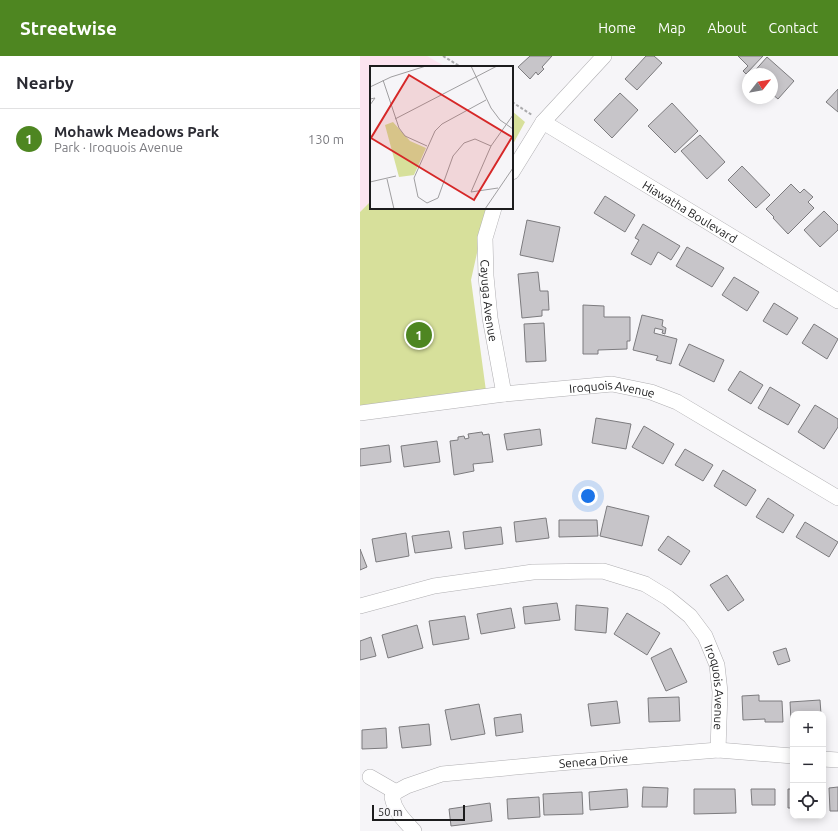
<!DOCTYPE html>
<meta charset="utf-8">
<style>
:root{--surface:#fff;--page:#f7f7f7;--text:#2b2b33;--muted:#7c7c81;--line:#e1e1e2;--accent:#4e8621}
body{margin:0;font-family:Ubuntu,sans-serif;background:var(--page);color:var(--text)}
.controls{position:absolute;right:12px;bottom:12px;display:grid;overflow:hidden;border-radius:8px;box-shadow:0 2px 10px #0003}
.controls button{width:36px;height:36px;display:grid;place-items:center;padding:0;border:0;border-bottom:1px solid var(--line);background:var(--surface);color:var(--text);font:20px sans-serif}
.compass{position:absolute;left:382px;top:12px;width:36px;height:36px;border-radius:50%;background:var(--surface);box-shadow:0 2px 10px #0003;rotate:59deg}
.scale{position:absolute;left:12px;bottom:10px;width:93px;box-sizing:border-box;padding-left:4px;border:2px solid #1c1c1d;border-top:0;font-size:11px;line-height:14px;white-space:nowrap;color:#1c1c1d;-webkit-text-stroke:3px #f6f5f8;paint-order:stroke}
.you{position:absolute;left:228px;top:440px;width:14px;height:14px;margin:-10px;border:3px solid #fff;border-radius:50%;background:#1a73e8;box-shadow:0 0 0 6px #1a73e833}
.badge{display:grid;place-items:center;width:26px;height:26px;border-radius:50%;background:var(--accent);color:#fff;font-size:13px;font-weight:700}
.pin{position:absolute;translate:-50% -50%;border:2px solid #fff;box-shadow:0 1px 4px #0006}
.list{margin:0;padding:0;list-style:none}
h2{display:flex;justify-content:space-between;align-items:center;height:52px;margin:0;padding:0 16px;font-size:17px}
h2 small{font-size:13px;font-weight:400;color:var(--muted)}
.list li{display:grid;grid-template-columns:26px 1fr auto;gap:12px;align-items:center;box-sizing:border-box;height:60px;padding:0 16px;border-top:1px solid var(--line)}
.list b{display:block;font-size:15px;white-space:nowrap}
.list p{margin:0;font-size:13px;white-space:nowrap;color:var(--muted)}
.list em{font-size:13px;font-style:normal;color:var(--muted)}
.icon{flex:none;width:22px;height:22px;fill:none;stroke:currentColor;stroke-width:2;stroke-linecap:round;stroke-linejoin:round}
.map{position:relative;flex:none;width:478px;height:775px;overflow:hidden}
header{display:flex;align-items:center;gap:24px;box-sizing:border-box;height:56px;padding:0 20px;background:var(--accent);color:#fff}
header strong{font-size:19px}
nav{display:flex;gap:22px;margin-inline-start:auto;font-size:14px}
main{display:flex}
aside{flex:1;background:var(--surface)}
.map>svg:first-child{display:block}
.education{fill:#fce4f0}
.green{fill:#d7e09b}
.building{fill:#c7c5c9;stroke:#7c7b7e}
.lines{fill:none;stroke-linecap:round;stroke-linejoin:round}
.minor-casing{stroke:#b0afb2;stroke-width:16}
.path{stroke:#aaaaac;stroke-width:2;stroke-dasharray:3 2;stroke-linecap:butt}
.minor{stroke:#fff;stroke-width:15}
.labels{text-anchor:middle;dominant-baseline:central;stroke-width:3;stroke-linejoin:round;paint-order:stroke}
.street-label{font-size:12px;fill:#1c1c1d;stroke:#f6f5f8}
.inset-road{fill:none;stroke:#9f9ea0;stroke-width:1}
.view{fill:#d62828;fill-opacity:0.15;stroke:#d62828;stroke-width:2}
.inset-edge{fill:none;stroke:#1c1c1d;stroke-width:2}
</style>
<header>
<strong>Streetwise</strong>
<nav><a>Home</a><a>Map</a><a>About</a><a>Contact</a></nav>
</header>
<main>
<aside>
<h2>Nearby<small></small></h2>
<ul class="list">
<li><span class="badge">1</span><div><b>Mohawk Meadows Park</b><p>Park · Iroquois Avenue</p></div><em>130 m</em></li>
</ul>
</aside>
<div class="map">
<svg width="478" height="775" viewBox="0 0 478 775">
<rect width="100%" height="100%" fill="#f6f5f8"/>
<!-- education -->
<path class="education" d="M0,0H67L86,11H11V145L0,156Z"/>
<!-- green -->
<path class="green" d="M152,55L165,66L152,90Z
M11,145V152H127L111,224L126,335L0,351V156Z"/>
<!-- building -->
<path class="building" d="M170,0H192L182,11L184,13L178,19L176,16L170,23L158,11Z
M286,0H294L302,7L277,34L265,23Z
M378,0H403L386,18L383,15L388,10Z
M407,1L434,25L418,43L412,38V18H392Z
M478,33V56L466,46Z
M260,37L278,54L252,82L234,64Z
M312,47L338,75L315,97L288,70Z
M340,79L365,106L347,123L321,95Z
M382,110L410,139L396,152L368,124Z
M431,128L440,137L444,133L453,141L448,146L454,152L428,178L413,162L414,161L406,153Z
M245,140L275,159L265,176L234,157Z
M464,155L478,169V174L460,191L444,174Z
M167,164L200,171L193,206L160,199Z
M283,168L320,190L311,204L298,196L291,209L271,198L279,184L275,182Z
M327,191L364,212L352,231L316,210Z
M178,216L180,235H188L189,254H182V260L162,262L158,218Z
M374,221L399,236L387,255L362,239Z
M414,247L438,262L427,279L403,265Z
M223,249L244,250V261H270V285H267V293L238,294V298H223Z
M282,259L303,264L302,270L306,272L305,278L302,277L303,274L295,272L294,277L317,283L311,308L296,304L298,300L273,294Z
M184,267L186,305L166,306L164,268Z
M454,268L478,283L467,303L442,287Z
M329,288L364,304L354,326L319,309Z
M380,315L403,329L391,348L368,334Z
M410,331L440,349L428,369L398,352Z
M455,349L478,363V371L464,393L438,376Z
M236,362L271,368L266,393L232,387Z
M284,370L314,388L303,408L272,391Z
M180,373L182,389L147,394L144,378Z
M122,376L123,379L129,378L133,406L113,408L114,415L94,419L90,385L98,384V381L104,380L105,383L109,382L108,378Z
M77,385L80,406L44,411L41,390Z
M29,389L31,406L0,410V393Z
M325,393L353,409L343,425L315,409Z
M363,414L396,434L386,450L354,430Z
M408,442L434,459L423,477L396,461Z
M247,450L289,460L282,490L240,480Z
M186,462L189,482L156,486L154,466Z
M199,464H237L238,480L199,481Z
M445,466L478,486L469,501L436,481Z
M141,471L143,488L105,493L103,476Z
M89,475L92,492L55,497L52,480Z
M46,477L49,500L16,506L12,483Z
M308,480L330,495L321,509L298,494Z
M0,493L7,511L0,514Z
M367,519L384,544L368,555L350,529Z
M197,547L200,564L165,568L163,551Z
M216,549L248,552L246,577L215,574Z
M151,552L155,572L121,578L117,558Z
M267,557L300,577L287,599L254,578Z
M105,560L109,583L73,589L69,565Z
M57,569L63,592L28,602L22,579Z
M11,581L16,600L0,604V585Z
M311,592L327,626L306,635L291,602Z
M426,592L430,605L418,609L413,596Z
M399,639V645H422L423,666H405V663L383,664L382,640Z
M319,641L320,665L289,666L288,642Z
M460,644L461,658H433V664L431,665L430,646Z
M257,645L260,667L231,670L228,648Z
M119,648L125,678L91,684L85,654Z
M161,658L163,676L136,680L134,662Z
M69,668L71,689L42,692L39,671Z
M26,672L27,692L2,693V674Z
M283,731L308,732L307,751H282Z
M478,731V755H470L469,732Z
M267,733L268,751L230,754L229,736Z
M334,733H375L376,757L334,758Z
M391,733H415V749H392Z
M428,733H433V752H428Z
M222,736L223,758L184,759L183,738Z
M179,741L180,761L148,763L147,743Z
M130,747L132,765L91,770L89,753Z"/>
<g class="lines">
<!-- minor casing -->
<g class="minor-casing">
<g id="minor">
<path id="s1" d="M183,66L478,245"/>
<path d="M152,116L183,66L244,0"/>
<path id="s2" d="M134,152L125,182L126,220L130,262L144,338"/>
<path id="s3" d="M0,357L144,338L252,328L291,336L317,346L478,442"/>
<path id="s4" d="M0,550L74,530L173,516L243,515L285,528L308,542L330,560L345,580L357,609L360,636L358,694"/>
<path d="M463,703L478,704"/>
<path d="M10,721L36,736"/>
<path id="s5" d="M54,775C44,764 35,756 32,741L36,736L47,730L82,718L199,707L358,694L433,700"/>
</g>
</g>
<!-- path -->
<path class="path" d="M83,0L101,11
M152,46L172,59"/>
<!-- minor -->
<use href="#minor" class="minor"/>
</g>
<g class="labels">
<!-- street labels -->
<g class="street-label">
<text stroke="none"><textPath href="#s1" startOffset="172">Hiawatha Boulevard</textPath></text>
<text stroke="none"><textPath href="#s2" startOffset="94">Cayuga Avenue</textPath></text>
<text stroke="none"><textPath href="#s3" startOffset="254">Iroquois Avenue</textPath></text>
<text stroke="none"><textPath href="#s4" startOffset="424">Iroquois Avenue</textPath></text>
<text stroke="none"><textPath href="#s5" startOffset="249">Seneca Drive</textPath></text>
</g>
</g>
<!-- overview -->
<g transform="translate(10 10)">
<rect width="143" height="143" fill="#f6f5f8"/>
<path d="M23,56L40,75L56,82L44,109L29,111L15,59Z" fill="#d7e09b"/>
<path class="inset-road" d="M101,0L121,42L130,54L143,63M13,14L29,62L35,70L57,80M0,21L21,11L56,0M0,33L5,32L0,39M116,34L72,58L65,65L44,112L48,131L57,137L68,132L83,90L94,77L105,73L121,80M25,53L127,0M17,113L24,143M0,116L26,110M128,122L101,126L121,80L143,49M115,143L143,102"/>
<path class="view" d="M39,9L142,71L104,134L1,72Z"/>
<rect width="143" height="143" class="inset-edge"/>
</g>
</svg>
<div class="controls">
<button>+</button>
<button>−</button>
<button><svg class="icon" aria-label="locate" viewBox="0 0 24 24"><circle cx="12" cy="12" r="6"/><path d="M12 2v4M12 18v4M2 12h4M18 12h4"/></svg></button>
</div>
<svg class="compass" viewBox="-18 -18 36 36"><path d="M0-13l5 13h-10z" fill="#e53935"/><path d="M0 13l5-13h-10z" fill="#7c7c81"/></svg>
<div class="scale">50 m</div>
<div class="you"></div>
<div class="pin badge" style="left:59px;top:279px">1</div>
</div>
</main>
